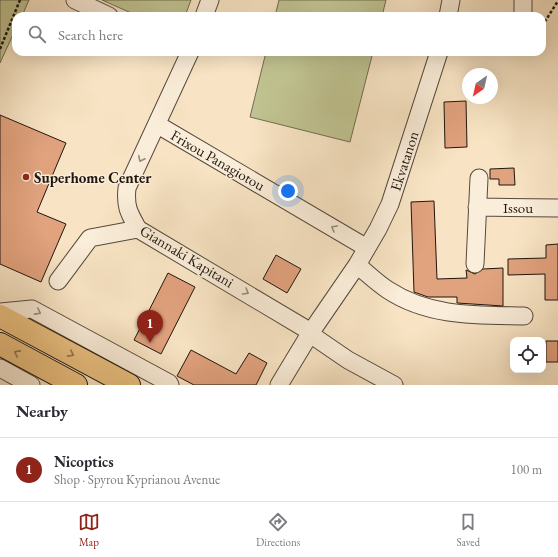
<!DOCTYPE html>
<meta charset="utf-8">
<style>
:root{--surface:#fff;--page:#f7f7f7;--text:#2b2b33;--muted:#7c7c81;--line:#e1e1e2;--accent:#8f2418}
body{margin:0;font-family:"EB Garamond",serif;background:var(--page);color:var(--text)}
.controls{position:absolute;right:12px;bottom:12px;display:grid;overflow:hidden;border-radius:8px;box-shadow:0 4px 16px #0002}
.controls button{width:36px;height:36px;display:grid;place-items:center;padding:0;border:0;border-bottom:1px solid var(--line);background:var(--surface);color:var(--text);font:20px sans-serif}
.compass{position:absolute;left:462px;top:68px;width:36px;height:36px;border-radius:50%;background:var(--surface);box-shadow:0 4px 16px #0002;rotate:214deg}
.you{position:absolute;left:288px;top:191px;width:14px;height:14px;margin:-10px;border:3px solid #fff;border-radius:50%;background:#1a73e8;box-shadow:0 0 0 6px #1a73e833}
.badge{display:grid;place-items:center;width:26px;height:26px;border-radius:50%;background:var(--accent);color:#fff;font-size:13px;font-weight:700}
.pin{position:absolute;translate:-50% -33px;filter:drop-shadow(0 1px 2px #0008)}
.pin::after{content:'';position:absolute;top:21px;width:14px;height:12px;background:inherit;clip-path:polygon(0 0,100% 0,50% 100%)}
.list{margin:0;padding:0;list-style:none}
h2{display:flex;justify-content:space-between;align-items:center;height:52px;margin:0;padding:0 16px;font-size:17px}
h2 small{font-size:13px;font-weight:400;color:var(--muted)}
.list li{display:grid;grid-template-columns:26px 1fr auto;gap:12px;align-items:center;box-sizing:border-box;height:64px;padding:0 16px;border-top:1px solid var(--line)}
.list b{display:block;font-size:15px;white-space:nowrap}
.list p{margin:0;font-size:13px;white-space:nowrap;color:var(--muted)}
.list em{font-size:13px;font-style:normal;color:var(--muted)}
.icon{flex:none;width:22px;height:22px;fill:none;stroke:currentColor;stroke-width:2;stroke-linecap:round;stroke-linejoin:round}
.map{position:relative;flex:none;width:558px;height:385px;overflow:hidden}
.search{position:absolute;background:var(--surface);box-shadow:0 4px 16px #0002;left:12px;right:12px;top:12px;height:44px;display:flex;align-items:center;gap:10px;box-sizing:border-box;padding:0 14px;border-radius:12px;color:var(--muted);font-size:15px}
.sheet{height:116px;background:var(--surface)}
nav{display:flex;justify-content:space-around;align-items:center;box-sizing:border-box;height:56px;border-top:1px solid var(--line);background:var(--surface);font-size:11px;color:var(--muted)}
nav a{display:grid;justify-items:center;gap:2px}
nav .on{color:var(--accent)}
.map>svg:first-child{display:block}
.green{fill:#c0c391;stroke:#706c50}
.building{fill:#e1a27e;stroke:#1f150e}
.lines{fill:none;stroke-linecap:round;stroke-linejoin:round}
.minor-casing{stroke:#55493c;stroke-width:19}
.major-casing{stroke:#1f150e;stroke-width:24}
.path{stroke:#1f150e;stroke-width:2.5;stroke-dasharray:3 2;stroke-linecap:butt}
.minor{stroke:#faedd9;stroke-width:17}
.major{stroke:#ecc282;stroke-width:22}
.oneway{stroke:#978c7e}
.oneway2{stroke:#90744e}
.poi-dot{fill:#8f2418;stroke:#faedd9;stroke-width:1.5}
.labels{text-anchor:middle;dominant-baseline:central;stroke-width:3;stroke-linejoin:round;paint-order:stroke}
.street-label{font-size:15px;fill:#1f150e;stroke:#faedd9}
.poi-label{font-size:15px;font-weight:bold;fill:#1f150e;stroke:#faedd9;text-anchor:start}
</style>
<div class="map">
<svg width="558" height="385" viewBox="0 0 558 385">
<rect width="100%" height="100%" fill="#f8e4c4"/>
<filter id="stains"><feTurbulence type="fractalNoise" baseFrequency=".005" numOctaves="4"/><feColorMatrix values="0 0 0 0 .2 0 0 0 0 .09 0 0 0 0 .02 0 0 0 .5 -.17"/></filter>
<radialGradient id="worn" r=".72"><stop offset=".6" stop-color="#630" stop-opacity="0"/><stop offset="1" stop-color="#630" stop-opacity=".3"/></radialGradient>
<!-- green -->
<path class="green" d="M0,0H29L22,16H16V28L0,63Z
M102,0H191L185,16H138Z
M279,0H386L382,16H275Z
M266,52H373L350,142L250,117Z"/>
<!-- building -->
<path class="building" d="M466,101L467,147L445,148L444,102Z
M0,115L66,143L37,212L66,224L41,282L0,264Z
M514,168L515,185H499V179H490V169Z
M434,201L437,279L467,278L466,270L475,274L483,269L503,268V306L457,303V297H428L414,292L411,202Z
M558,244V300H545V274L508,275V259L546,258V245Z
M276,255L301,269L287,293L263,279Z
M168,273L195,287L161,354L134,340Z
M546,341H558V362H546Z
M191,350L236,374L249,353L267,363L256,385H194L177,376Z"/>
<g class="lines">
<!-- minor casing -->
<g class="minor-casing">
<path id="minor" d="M75,0L109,16
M204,16L210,0
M448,16L451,0
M523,16V0
M190,52L127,188C125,207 129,213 138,229L311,332
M158,125L367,248
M477,207L558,208
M475,264L479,178
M357,265C367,273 377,283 388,290C429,317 477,315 524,316
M58,281L90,238L138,229
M0,312L32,309L169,383L170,385
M310,334L348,360L394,385
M0,368L31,385
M279,385L311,332L357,265L378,229L390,204L439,52"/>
</g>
<!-- major casing -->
<g class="major-casing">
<path id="major" d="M0,316L129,385
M0,344L76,385"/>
</g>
<!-- path -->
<path class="path" d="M542,26L558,1
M0,49L20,0"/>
<!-- minor -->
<use href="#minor" class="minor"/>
<!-- major -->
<use href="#major" class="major"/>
</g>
<!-- one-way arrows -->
<defs><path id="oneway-chevron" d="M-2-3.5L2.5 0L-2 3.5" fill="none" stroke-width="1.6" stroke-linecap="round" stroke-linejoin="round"/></defs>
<g class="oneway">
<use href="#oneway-chevron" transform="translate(141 159) rotate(116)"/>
<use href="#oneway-chevron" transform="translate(334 228) rotate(-150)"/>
<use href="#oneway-chevron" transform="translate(246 292) rotate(30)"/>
<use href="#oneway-chevron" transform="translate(38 312) rotate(28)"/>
</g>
<g class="oneway2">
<use href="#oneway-chevron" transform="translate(17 353) rotate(-151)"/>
<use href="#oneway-chevron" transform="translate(71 354) rotate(28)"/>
</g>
<!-- markers -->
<circle class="poi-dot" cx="26" cy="177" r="4"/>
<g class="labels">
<!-- street labels -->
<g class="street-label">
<text transform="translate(218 160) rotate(30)">Frixou Panagiotou</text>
<text transform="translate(404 161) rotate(-72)">Ekvatanon</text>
<text x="518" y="207">Issou</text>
<text transform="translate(187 256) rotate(31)">Giannaki Kapitani</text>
</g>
<!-- poi labels -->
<g class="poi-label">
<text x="34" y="177">Superhome Center</text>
</g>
</g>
<rect width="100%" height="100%" filter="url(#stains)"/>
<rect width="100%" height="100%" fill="url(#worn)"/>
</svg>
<div class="controls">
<button><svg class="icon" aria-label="locate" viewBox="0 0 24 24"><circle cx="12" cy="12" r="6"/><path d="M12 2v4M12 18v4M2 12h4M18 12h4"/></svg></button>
</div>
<svg class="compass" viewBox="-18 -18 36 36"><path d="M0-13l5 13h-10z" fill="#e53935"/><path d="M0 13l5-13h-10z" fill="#7c7c81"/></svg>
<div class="you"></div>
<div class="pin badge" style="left:150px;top:343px">1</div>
<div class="search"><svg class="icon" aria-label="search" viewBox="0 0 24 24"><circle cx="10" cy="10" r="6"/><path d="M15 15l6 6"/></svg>Search here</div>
</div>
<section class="sheet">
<h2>Nearby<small></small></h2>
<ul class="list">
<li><span class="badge">1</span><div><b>Nicoptics</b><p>Shop · Spyrou Kyprianou Avenue</p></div><em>100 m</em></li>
</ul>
</section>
<nav>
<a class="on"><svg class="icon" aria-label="map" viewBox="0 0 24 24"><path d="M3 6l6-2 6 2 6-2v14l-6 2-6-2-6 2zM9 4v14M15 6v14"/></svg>Map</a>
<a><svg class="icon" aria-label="directions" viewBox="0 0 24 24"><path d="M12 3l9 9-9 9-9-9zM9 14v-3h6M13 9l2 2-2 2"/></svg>Directions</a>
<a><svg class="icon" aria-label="saved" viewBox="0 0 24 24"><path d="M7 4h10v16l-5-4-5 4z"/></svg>Saved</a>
</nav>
